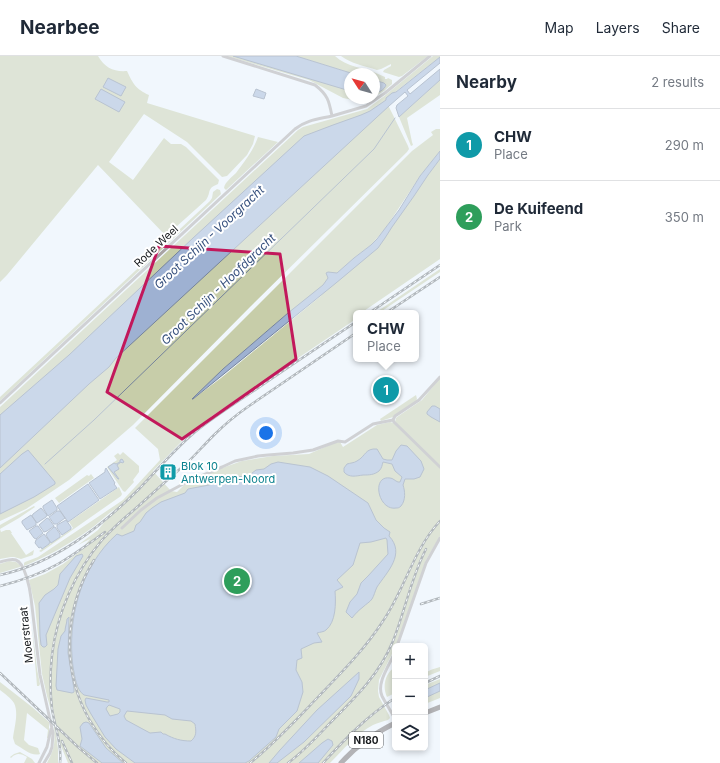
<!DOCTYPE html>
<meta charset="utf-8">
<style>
:root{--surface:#fff;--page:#f6f6f7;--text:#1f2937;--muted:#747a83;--line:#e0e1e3;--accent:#d93025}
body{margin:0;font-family:Inter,sans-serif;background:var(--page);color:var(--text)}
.controls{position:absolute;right:12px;bottom:12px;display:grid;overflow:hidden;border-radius:6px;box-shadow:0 2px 6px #0003}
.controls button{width:36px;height:36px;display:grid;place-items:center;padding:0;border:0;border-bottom:1px solid var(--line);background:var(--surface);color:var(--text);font:20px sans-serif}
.compass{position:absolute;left:344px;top:12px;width:36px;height:36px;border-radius:50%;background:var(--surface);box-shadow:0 2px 6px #0003;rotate:306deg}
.you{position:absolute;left:266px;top:377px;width:14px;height:14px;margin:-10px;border:3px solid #fff;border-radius:50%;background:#1a73e8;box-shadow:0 0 0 6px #1a73e833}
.badge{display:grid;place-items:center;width:26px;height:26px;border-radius:50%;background:var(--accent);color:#fff;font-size:13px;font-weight:700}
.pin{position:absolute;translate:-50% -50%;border:2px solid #fff;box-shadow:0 1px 4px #0006}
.popup{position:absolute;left:353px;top:254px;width:66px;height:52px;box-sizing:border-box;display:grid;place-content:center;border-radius:6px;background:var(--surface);filter:drop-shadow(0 1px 3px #0005);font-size:13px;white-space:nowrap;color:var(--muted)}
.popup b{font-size:15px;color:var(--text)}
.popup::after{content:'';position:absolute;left:50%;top:100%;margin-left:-8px;border:8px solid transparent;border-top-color:var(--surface)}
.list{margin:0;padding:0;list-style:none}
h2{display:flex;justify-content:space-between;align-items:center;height:52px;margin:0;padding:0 16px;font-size:17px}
h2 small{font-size:13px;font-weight:400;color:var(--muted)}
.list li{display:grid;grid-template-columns:26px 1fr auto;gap:12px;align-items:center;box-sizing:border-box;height:72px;padding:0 16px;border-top:1px solid var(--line)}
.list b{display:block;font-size:15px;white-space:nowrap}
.list p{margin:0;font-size:13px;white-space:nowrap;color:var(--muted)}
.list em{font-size:13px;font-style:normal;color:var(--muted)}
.icon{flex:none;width:22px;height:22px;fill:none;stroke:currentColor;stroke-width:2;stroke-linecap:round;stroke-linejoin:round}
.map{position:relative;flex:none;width:440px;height:707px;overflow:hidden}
header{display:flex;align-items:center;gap:24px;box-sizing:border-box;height:56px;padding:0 20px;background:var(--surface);border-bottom:1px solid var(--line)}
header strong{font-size:19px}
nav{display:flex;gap:22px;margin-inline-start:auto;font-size:14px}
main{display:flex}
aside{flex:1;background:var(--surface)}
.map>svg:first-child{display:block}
.green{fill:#c7cda9;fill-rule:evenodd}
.water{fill:#9eb1d2;stroke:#75839b;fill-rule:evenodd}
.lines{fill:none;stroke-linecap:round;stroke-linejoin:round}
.stream{stroke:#75839b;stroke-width:1}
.minor{stroke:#a8a3a3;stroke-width:3}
.primary{stroke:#685f5f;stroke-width:5}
.rail-casing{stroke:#676b6f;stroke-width:2.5}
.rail{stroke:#fff;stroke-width:1;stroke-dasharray:3;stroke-linecap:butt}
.marked{fill:none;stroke:#c2185b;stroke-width:3;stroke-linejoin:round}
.labels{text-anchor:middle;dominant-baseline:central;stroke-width:4;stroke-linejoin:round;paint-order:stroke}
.shield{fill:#fff;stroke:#5c5e60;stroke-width:1}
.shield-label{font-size:10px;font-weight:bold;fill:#16191c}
.street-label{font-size:11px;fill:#16191c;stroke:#fff}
.culture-label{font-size:11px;fill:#0d838f;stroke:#fff;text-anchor:start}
.water-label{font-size:12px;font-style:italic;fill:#37517e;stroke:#fff}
</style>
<header>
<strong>Nearbee</strong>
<nav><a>Map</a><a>Layers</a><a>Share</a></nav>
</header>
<main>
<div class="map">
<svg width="440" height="707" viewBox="0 0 440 707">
<rect width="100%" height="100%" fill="#f1f7fd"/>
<!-- green -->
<path class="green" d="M0,0H98C105,12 114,16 127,15C133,28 136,33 149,39L147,47L255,80L253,88L247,99L227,120L222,121L187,86L144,58L109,106L133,124L164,82L171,88H181L186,91L219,124L218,128C206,133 212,135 206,144L166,180L98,109L7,219L0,226Z
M227,0H266L350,25V42H371L361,44H353L343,42L309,24Z
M296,0H335C347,11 362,11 376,17C379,18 382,20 385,21V23H387L388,22L392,24V28L384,35L374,41V35L384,27L374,24V18H354Z
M341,0H428L402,20L399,21L383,16L384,14L391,10V8L381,13L377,14C365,10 352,8 341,0Z
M433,0H440V1L394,37L386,45L393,59L408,90L409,93L407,96L251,250L133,369L69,424L26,453L0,465V351L298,74L303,71L367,53L383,41Z
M440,24V39L407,62L412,86L413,89L411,90L399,61L410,51Z
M436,73H440V95L420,120L385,173L371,189L354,202L333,221L363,201L405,152L414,140L428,119L440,103V203L361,257H356V263L212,360L183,384L153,415L171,435L177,436L184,429L222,412L242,405L273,400L309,398L334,387L340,386L343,391L377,369L390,366L394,367L395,366L396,362L397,361L422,344L440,322V480L426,504L396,590L379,624L378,635L379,641L389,659L390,662L388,664C383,665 378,667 373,669C357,677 343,694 330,707H68L61,690L47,640L42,618L35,550L29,524L45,518L63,508L79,496L90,483L78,489L98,474L115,453C106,459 98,468 89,474C68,489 48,500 24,510V507L25,506L38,501L123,444L160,404L158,393L135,372L412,95L433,79L431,76ZM322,239L221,322L193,343L223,313L288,257Z
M258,81L278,86L226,134L224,132C225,126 231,122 236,117C245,105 253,95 258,81Z
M217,133L220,134L221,138L0,345V341L210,145L212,142L213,136Z
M440,213V216L434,220L379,257H375Z
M416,339L417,343L415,346L393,361L381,365L380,363Z
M123,396L139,410V416L133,424L134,426L125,436L123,435L107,411L117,404L114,400L118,397L120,399Z
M91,418L94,422L59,447L55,442L87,419L89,420Z
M119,431L122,438L121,440L41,496L39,495L73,472L69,466Z
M34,450L35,451L19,462L0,473V469Z
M0,473L1,476L6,474H10L12,477H11L26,499L34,494L33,499L21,503L14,501H11L0,503Z
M9,505L16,506L20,509V511L0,517V508Z
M32,569L37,613L40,628L39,630H37Z
M395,611V637L387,641C382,631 385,617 395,611Z
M440,611V615L425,621C425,614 434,613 440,611Z
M440,623V642L425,648V629Z
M0,626L32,651L49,666V682H47L48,674L27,657L24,684L29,689L38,692L40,698C32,701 22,692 15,688L13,682C14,672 19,657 14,647C11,642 5,638 0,634Z
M54,670L55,671L58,693V707H47C55,692 55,687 54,670Z
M20,696L32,703L35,707H24L27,701C21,698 17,696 11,702L10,701L14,698Z"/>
<!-- water -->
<path class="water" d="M233,0H296L354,18H350V35Z
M440,1V7L407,34L410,38L440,13V24L410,51L399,61L396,52L397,49L408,40L405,36L389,50L116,302L109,311L89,328L0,412V359L69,299L193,182L304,80L333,69L361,59L370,55L386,44V42L392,37L396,36Z
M108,22L126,31L121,40L103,31Z
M374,24L384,27L386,29C384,34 379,37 374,36Z
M101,33L125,46L119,56L95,43Z
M256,33L266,37L264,43L253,40Z
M440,95V103L428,119L414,140L392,171L385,182L378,192L336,227L193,343H192L223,313L288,257L323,229L328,222L326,217L328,216L337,217L354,202L371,189L377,183L399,154L420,120Z
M432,350H435L440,353V366L431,361L427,358V356Z
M401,389L407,390L421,405L424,413L420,421L414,423H405L403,429C405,435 406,444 401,450C399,452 398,452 396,452C378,455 371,419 390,422C393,422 395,425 398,426H400L402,421L395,415L392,408L383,406C382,409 382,412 379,415C374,419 369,419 363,419C356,420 349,422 344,416V412L347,408C350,407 354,407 357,405C366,400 365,392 377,393L383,403L387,404H392L396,395Z
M28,394L55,426V428L34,441L0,458V418L22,398Z
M122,403L124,406L122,407L121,406L117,409L119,413L114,416L119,423H118L108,411L114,407L116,408L120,406V404Z
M278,406L310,411L328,420L368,447L376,464L384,472L390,476L389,480C406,498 387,516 377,531C375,535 374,540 372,543C370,546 366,548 363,551C359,554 355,558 352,562L346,556L350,546L357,538L361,527L368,520L388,498L387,484L386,482L371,486L360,487L353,509L337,524L343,531L335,535C336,547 336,566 326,574C324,576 320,576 317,577L322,586L314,587L301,593L302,602L297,604L296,614L302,626L303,636L297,655L279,673L276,681L249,705L245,707H135L116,693L105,681L91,658L86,649L85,644L86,642L107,646H109V644L84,639C76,634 75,620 73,611C67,564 80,511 117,478L122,480L134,475L136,469L140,466L146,457L152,452L161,446L185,437L188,433L209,429L234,420L247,421L256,414L264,413L271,408ZM109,649L120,653V656L118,658L110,660L106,653L107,651ZM127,655L165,659L172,663L191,665L195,668C196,675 197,680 191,685C181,685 174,683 165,678H163L161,676L150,677L126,664L124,660Z
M106,412L115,427L114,428L117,432L100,443L89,427L105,416V414Z
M88,428L99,444L68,466L57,450Z
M52,444L57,452V454L48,460L43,452V450Z
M41,452L47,459L46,461L37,467L32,460L33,458Z
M57,455H60L65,462L57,468H54L49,461Z
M31,459L36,466V469L27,474L22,467V465Z
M47,462L49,463L54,470L47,475L44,476L39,469Z
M66,464L71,471V473L62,479L57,472V469Z
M36,470H38L43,477L36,483L34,482L29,475Z
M54,471H55L60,478V481L51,487L46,479L47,477Z
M44,478L50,486L49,488L42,493L41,491L39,492L35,487L36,484Z
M82,498L83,500L70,522L46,579L47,589L45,591H43L41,589L40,580L39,547L45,539L54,533L58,529L60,518L76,500Z
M69,561L68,597L74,633V636L72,637L57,634L56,630L58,593L61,580L65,575C65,571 67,567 67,563Z
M359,616V623L351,640L304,686L277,707H269L280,694L317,654Z
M440,627V635L425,642V634Z
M86,666L89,667L106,692L123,707H102L80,690L82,683L80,671L83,667Z
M328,683L332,685L333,689L318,707H299L322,687Z"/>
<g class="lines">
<!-- stream -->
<path class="stream" d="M45,408L94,364L374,93L395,62"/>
<!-- minor -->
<path class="minor" d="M223,0L315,29C328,39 329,45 332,60L366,50L385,37L430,0
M440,321L419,344L395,360L393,364L394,366L440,411
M0,347L295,73C306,64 319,63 332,60
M122,472L141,454L157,442L185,427L222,411L235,405L258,400L268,399L293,397L313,394L338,385L345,386L373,368L393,364
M0,506C5,505 11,502 16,504C25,507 30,533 31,542L40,619L53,677L52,691L50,697L44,707
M397,590L426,507L440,482
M395,596C390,608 376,627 382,640C386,648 391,655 395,663
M39,707L47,691L51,673"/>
<!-- primary -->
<path class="primary" d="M425,657L440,651
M341,707C356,690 375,677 395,667"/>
<!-- rail casing -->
<g class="rail-casing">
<path id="rail" d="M369,257L440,209
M386,257L440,221
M94,504C64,552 61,613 89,663C99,680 111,695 126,707
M0,519C55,507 101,471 140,432C158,413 175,393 195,376C215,360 237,346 258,332C290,310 323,288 356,266
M0,530C20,525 40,518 58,508C75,498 90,487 105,476
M421,548L440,542
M0,617L78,691L97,707
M425,627L440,620
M62,685L72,707
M60,707C62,689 55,671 52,653C50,635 50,617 52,599C57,557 75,516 102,484C112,473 123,463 135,453C152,438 169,422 187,407C196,398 205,388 214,379C225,368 236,359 249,350L356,277
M250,707C275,687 296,664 318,641C341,617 365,593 383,565C405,533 413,494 440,465
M288,707C304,695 317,681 330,667C355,642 379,619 393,585C405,555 411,522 426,493
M323,707C345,683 367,660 395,642"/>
</g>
<!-- rail -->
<use href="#rail" class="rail"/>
</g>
<!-- marked area -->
<path d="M0 0H440V707H0ZM159,190L280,198L296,303L182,383L107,336Z" fill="#f1f7fd" fill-opacity=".55" fill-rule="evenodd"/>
<path class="marked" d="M159,190L280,198L296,303L182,383L107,336Z"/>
<!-- icons -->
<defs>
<g id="building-square" transform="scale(0.9)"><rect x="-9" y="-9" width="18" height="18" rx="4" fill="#0f9aa8" stroke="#fff"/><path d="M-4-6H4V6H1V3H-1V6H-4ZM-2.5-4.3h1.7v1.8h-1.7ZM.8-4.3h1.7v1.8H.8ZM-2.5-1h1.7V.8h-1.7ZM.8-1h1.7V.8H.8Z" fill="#fff"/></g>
</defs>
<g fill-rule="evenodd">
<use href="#building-square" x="168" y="416"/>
</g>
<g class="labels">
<!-- shield labels -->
<rect class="shield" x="349" y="676" width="34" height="16" rx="3"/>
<g class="shield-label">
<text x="366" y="684">N180</text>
</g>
<!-- street labels -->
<g class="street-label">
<text transform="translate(156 190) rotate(-43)">Rode Weel</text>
<text transform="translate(26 579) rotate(-96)">Moerstraat</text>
</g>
<!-- culture labels -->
<g class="culture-label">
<text x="181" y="410">Blok 10<tspan x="181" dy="13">Antwerpen-Noord</tspan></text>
</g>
<!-- water labels -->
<g class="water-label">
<text transform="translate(209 181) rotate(-43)">Groot Schijn - Voorgracht</text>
<text transform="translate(218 233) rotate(-44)">Groot Schijn - Hoofdgracht</text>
</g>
</g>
</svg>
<div class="controls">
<button>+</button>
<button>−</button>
<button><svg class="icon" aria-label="layers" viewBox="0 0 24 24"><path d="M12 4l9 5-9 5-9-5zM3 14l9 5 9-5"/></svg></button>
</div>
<svg class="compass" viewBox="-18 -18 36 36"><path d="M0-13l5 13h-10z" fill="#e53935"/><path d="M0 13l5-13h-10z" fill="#747a83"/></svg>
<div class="you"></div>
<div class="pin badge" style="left:386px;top:334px;background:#0f9aa8">1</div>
<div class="popup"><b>CHW</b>Place</div>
<div class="pin badge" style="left:237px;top:525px;background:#2e9e5b">2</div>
</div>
<aside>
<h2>Nearby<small>2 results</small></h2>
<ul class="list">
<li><span class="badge" style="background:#0f9aa8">1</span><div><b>CHW</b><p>Place</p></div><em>290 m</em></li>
<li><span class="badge" style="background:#2e9e5b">2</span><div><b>De Kuifeend</b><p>Park</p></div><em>350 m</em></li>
</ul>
</aside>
</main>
